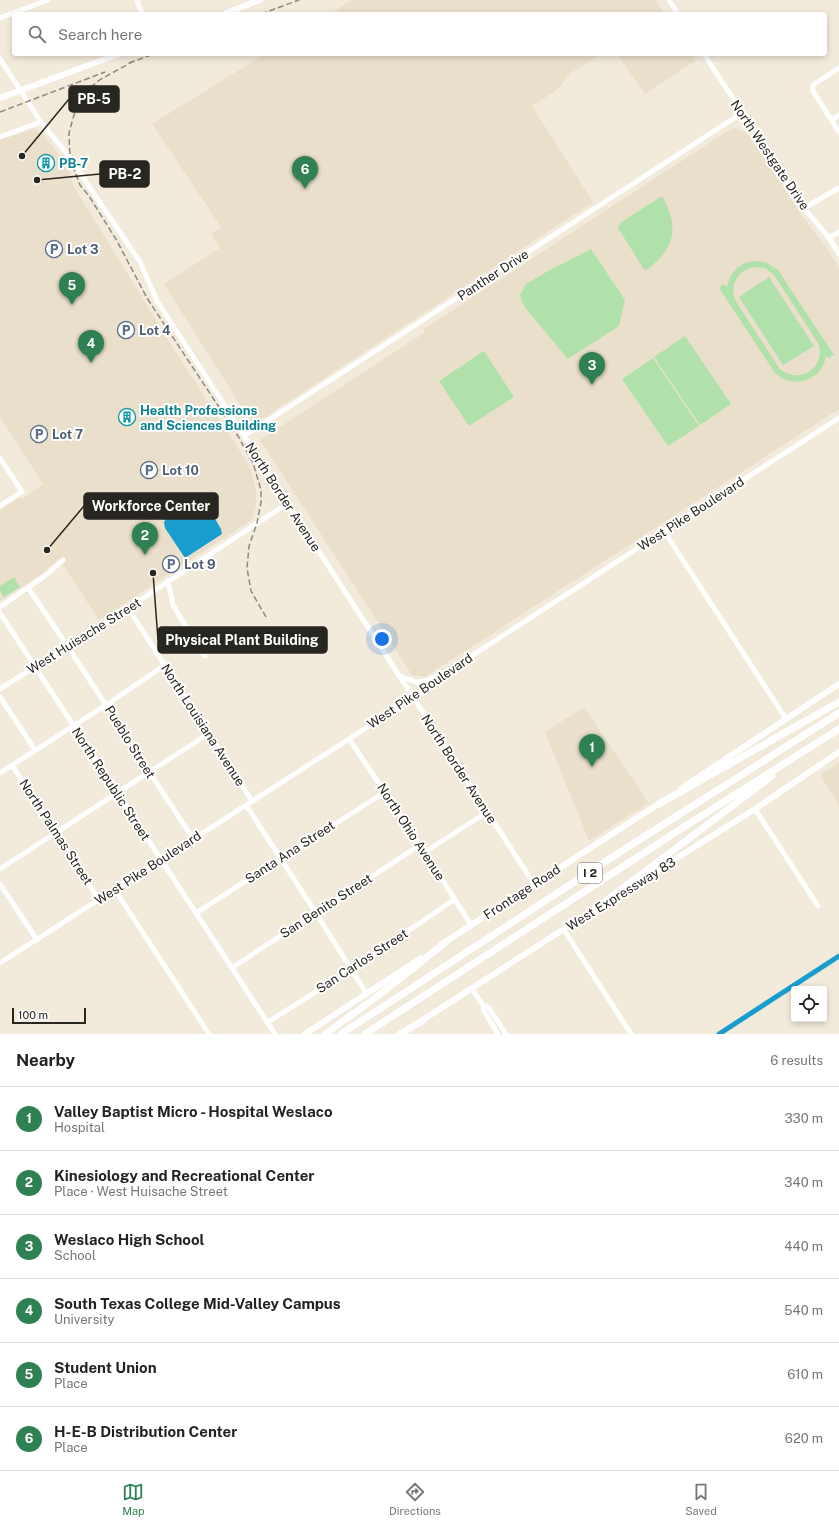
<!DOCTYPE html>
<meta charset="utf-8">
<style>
:root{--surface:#fff;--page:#f6f6f6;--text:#222;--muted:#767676;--line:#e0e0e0;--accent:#2f8052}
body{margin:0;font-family:"Public Sans",sans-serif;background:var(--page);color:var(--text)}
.controls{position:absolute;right:12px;bottom:12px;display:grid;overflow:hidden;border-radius:4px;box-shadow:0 2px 6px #0003}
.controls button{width:36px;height:36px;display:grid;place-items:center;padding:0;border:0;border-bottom:1px solid var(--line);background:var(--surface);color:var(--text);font:20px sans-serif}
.scale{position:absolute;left:12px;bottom:10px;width:74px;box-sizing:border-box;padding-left:4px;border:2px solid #282620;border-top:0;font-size:11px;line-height:14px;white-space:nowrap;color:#282620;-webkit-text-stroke:3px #fff;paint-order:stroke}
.you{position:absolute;left:382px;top:639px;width:14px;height:14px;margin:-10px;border:3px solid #fff;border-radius:50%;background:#1a73e8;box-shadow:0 0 0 6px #1a73e833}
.badge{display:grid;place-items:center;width:26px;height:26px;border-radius:50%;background:var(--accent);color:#fff;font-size:13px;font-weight:700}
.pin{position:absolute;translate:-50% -33px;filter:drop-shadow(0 1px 2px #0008)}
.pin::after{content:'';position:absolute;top:21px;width:14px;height:12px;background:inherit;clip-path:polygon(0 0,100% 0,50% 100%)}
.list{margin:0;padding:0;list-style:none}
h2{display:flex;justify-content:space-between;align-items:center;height:52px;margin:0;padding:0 16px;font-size:17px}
h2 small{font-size:13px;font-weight:400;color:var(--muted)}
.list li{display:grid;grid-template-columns:26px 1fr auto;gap:12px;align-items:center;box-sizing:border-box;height:64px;padding:0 16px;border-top:1px solid var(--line)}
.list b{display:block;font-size:15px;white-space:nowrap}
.list p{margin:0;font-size:13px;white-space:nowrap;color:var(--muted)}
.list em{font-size:13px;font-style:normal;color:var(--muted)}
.icon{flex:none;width:22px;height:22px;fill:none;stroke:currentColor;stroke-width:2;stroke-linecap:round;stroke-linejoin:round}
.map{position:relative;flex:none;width:839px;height:1034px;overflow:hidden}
.search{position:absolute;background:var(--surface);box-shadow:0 2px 6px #0003;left:12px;right:12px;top:12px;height:44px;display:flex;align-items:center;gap:10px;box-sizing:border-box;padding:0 14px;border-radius:4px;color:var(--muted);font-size:15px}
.sheet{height:436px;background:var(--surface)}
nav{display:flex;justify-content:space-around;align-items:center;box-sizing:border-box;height:56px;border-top:1px solid var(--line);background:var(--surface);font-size:11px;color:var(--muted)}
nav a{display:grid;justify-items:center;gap:2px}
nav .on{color:var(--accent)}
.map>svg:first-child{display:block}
.built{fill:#eadfca}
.green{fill:#b1e1ab;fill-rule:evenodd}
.water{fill:#189dce}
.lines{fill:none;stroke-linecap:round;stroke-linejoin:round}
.canal{stroke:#189dce;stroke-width:5}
.minor{stroke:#fff;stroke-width:5}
.major{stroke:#fff;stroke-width:6}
.highway{stroke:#fff;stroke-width:7}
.rail{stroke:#8e897e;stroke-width:1.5;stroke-dasharray:6 3;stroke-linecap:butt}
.labels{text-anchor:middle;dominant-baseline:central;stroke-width:4;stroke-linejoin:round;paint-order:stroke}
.shield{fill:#fff;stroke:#686763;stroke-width:1}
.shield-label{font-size:12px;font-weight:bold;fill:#282620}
.street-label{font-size:13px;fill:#282620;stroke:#fff}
.culture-label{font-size:13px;font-weight:bold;fill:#0d838f;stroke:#fff;text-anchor:start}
.service-label{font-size:13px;font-weight:bold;fill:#4e5e75;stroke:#fff;text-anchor:start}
.leader{fill:none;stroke:#282620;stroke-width:1.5}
.callout-dot{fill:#282620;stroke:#fff;stroke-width:1.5}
.callout{fill:#282620;stroke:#282620;stroke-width:1.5}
.callout-label{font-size:14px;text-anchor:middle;font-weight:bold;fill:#fff}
</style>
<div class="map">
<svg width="839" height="1034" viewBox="0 0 839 1034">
<rect width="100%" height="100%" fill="#f2eadb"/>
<!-- built -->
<path class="built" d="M352,0H656L665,14H330Z
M265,54H601L571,73L557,90L532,106L593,202L253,425L164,284L220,248L211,234L221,227L152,124Z
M617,54H691L695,61L645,94Z
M734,128L745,132L749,136L803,217L826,247L839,267V409L425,677L412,675L260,440L424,333V329L726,132Z
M33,129L41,132L68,166L73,185L173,348L245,459L251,471L256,491V506L253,519L99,620L59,559L42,574L0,601V510L19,497L22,499L43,484L0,417V140Z
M584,707L649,803L589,841L545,732Z
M839,763V805L820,775Z"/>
<!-- green -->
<path class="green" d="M662,196C680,228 675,250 645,271L618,228L620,223Z
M591,249L625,300L619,326L568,359L527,310L522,302L520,295L526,284L548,271Z
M758,261L767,263L778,270L834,355L828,358L826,356C822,381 793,390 775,373L719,288L724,284L727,287C730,271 741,261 758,261ZM757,267L765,268L774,275L818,343C827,368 798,386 779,368L735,300C729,283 740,268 757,267Z
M769,277L814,346L783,365L739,297Z
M685,336L731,404L700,425L654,357Z
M484,351L514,397L469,426L439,381Z
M653,358L699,426L668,446L622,379Z
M14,577L20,587L4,597L0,591V586Z"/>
<!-- water -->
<path class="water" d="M197,497L203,498L221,529L222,534L185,558L165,528L164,522L169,515Z"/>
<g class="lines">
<!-- canal -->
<path class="canal" d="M719,1034L839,956"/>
<!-- minor -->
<path class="minor" d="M137,0L142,14
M669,0L678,14
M0,18L48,0
M704,54L804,208L829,238L839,254
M0,59L41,122L68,155L140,262L157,301L534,884
M839,68L813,85V91L839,132
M832,120L839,115
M0,137L41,122
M804,208L839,188
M829,238L839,232
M244,436L742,113
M0,458L22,492L0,506
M664,531L786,719
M168,581L173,605L194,640L205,656
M28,588C85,670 137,755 193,838
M0,607L46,575L63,560
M128,608L252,801
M0,613L275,1034
M398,675C421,685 417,684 440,675
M0,689L128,608L288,503
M0,697L35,750
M349,739L425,852L471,925
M12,765L99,900
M0,773L106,705L165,665
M246,805L316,913L366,993
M755,809L818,906
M425,852L487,812
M0,869L208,734
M0,884L37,940
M115,890L209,1034
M196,913L385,792
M564,930L631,1034
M0,963L349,739L413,697L445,673L839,418
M233,967L420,845
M472,989L483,1005L484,1011L498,1034
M483,1005L489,1008L506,1034
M268,1022L352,969L455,899"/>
<!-- major -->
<path class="major" d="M224,14L260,0
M0,98L119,54
M682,788L839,684
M621,893L755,809L839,752
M442,944L663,801
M418,1023L598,907
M305,1034L421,958"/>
<!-- highway -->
<path class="highway" d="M659,804L839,702
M595,909L772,776
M325,1034L375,998L446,942
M341,1034L628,847L839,713
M365,1034L687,825L839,729
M400,1034L422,1021"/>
<!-- rail -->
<path class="rail" d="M261,14L299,0
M134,61L101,79L92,86L81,101L74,115L69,133L70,158L80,185L89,196L117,241L147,298L238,436L253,463L261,490V502L257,523L249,546L247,568L251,591L266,617
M129,63L154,54
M0,112L105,72"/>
</g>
<!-- icons -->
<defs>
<g id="building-ring" transform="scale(0.9)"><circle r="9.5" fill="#fff" stroke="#0f9aa8" stroke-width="1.5"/><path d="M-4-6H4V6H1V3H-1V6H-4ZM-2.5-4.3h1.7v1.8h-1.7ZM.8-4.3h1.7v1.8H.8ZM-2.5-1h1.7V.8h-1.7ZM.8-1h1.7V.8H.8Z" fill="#0f9aa8"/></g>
<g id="parking-ring" transform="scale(0.9)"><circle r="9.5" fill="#fff" stroke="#5c6f8a" stroke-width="1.5"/><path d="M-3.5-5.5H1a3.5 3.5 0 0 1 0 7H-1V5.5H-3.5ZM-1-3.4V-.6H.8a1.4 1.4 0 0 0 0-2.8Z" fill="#5c6f8a"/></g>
</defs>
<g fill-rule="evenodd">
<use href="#building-ring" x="46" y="163"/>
<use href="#parking-ring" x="54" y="249"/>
<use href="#parking-ring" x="126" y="330"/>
<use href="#building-ring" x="127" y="417"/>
<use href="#parking-ring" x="39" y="434"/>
<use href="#parking-ring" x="149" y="470"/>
<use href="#parking-ring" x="171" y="564"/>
</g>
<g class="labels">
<!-- shield labels -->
<rect class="shield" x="578" y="863" width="24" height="20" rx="3"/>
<g class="shield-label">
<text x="590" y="873">I 2</text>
</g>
<!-- street labels -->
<g class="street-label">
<text transform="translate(770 155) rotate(56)">North Westgate Drive</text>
<text transform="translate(493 275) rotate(-33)">Panther Drive</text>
<text transform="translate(283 497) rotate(57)">North Border Avenue</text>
<text transform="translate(691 514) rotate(-33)">West Pike Boulevard</text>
<text transform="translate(84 636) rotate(-32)">West Huisache Street</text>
<text transform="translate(420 691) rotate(-34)">West Pike Boulevard</text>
<text transform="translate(203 725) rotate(57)">North Louisiana Avenue</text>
<text transform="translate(130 742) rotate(58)">Pueblo Street</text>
<text transform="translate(459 769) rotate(57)">North Border Avenue</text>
<text transform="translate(111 784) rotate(57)">North Republic Street</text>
<text transform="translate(56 832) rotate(57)">North Palmas Street</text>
<text transform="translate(411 832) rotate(57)">North Ohio Avenue</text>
<text transform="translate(290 852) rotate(-33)">Santa Ana Street</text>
<text transform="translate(148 868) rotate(-33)">West Pike Boulevard</text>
<text transform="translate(522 892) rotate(-33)">Frontage Road</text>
<text transform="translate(621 894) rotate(-32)">West Expressway 83</text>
<text transform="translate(326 906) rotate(-33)">San Benito Street</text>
<text transform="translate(362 961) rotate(-33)">San Carlos Street</text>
</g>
<!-- culture labels -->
<g class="culture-label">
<text x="59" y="163">PB-7</text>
<text x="140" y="410">Health Professions<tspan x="140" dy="15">and Sciences Building</tspan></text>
</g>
<!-- service labels -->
<g class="service-label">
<text x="67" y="249">Lot 3</text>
<text x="139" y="330">Lot 4</text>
<text x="52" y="434">Lot 7</text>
<text x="162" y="470">Lot 10</text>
<text x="184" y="564">Lot 9</text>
</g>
</g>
<!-- callouts -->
<path class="leader" d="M22 156L69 99M37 180L100 174M47 550L84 506M153 573L158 640"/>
<g class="callout-dot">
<circle cx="22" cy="156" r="4"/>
<circle cx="37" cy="180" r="4"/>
<circle cx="47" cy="550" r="4"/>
<circle cx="153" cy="573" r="4"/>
</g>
<g class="callout">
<rect x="69" y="86" width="50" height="26" rx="4"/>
<rect x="100" y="161" width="49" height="26" rx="4"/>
<rect x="84" y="493" width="134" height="26" rx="4"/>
<rect x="158" y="627" width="169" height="26" rx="4"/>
</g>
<g class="callout-label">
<text x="94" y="104">PB-5</text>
<text x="125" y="179">PB-2</text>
<text x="151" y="511">Workforce Center</text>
<text x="242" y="645">Physical Plant Building</text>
</g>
</svg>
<div class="controls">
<button><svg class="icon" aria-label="locate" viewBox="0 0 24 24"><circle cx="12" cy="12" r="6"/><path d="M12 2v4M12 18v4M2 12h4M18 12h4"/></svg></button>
</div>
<div class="scale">100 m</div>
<div class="you"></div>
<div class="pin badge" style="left:592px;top:767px">1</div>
<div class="pin badge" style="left:145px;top:555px">2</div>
<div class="pin badge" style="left:592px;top:385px">3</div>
<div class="pin badge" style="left:91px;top:363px">4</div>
<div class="pin badge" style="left:72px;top:305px">5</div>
<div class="pin badge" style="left:305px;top:189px">6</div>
<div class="search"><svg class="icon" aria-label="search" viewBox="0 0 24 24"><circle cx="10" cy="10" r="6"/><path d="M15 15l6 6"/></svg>Search here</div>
</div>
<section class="sheet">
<h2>Nearby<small>6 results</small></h2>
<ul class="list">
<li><span class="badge">1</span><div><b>Valley Baptist Micro - Hospital Weslaco</b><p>Hospital</p></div><em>330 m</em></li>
<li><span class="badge">2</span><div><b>Kinesiology and Recreational Center</b><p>Place · West Huisache Street</p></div><em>340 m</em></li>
<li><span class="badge">3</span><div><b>Weslaco High School</b><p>School</p></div><em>440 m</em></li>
<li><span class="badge">4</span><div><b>South Texas College Mid-Valley Campus</b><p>University</p></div><em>540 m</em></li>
<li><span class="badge">5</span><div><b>Student Union</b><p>Place</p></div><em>610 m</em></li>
<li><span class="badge">6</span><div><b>H-E-B Distribution Center</b><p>Place</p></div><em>620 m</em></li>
</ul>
</section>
<nav>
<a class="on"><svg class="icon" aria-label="map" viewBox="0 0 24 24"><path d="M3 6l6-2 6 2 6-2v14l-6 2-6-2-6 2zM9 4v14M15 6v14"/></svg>Map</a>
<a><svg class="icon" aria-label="directions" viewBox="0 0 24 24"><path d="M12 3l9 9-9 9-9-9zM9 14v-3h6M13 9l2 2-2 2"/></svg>Directions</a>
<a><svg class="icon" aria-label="saved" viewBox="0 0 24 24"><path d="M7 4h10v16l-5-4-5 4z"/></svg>Saved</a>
</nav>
